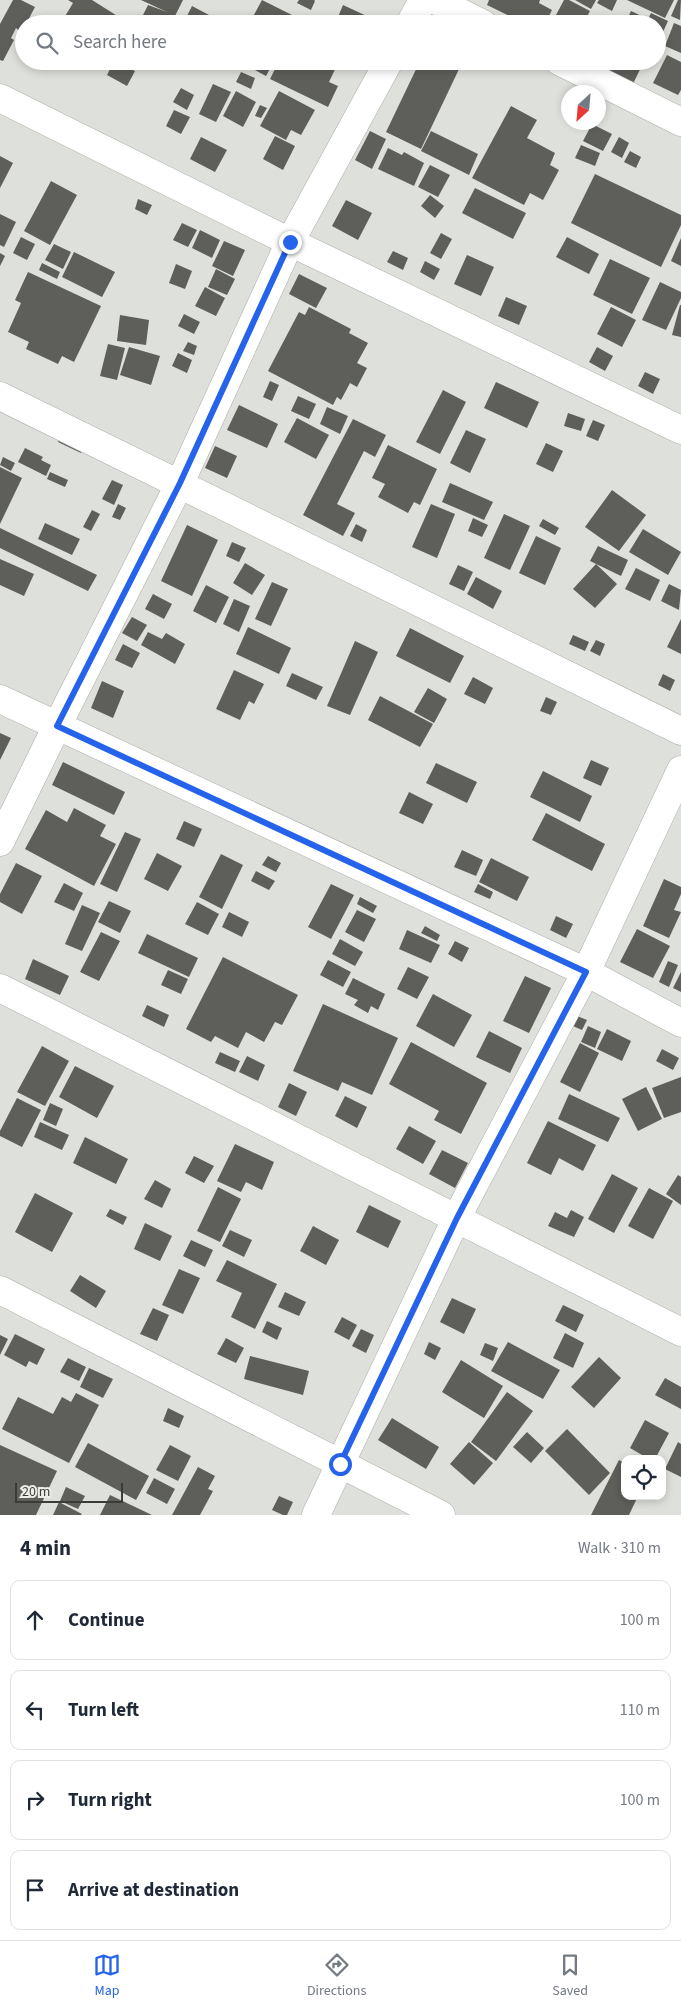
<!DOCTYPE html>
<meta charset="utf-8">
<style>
:root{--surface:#fff;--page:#f6f6f7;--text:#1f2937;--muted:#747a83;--line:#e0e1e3;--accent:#2563eb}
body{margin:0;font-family:"Source Sans 3",sans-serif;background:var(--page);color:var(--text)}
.controls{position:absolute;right:15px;bottom:15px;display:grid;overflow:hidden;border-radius:10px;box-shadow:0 2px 8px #0003}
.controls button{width:45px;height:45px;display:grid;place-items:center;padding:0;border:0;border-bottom:1px solid var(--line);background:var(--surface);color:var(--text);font:25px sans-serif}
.compass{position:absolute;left:561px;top:85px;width:45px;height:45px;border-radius:50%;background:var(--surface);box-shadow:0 2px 8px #0003;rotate:206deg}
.scale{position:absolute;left:15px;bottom:12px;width:108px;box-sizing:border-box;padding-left:5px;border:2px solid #3b3c3a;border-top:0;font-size:14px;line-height:18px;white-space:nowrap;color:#3b3c3a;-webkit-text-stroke:4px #ecede8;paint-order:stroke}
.stop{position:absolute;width:15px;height:15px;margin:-11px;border:4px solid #2563eb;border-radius:50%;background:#fff}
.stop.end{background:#2563eb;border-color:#fff;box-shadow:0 1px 5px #0008}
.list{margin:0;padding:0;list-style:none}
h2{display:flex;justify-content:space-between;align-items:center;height:65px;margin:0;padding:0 20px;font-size:21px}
h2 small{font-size:16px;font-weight:400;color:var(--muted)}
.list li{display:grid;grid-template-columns:32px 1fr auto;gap:15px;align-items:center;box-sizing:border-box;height:80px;margin:0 10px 10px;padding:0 10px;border:1px solid var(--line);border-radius:10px}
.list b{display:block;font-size:19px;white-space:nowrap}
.list em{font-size:16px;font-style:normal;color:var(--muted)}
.icon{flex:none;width:28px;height:28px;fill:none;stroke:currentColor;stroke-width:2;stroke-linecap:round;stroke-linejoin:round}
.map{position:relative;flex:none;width:681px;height:1515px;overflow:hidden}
.search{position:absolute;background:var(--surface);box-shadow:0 2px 8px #0003;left:15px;right:15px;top:15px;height:55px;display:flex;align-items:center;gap:12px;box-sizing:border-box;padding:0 18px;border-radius:28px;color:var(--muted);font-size:19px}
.sheet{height:425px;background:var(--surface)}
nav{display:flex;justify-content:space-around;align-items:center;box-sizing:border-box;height:70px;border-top:1px solid var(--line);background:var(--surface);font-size:14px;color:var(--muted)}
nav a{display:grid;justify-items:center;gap:2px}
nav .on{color:var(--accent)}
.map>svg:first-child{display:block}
.building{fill:#5e5f5b}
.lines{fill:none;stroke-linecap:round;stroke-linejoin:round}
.street-casing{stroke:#adaea9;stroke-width:29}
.street{stroke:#fff;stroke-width:28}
.route{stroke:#2563eb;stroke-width:6}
</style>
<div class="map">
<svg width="681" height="1515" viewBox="0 0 681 1515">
<rect width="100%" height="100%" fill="#dee0db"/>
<!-- building -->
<path class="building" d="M13,0H21L35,7L26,24H24L21,32L16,28L11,38L14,40L3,61L0,60V24Z
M68,0H92L119,17L115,24H73L64,18L73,3Z
M141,0H183L171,24H157L142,17L148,5L167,12Z
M262,0L298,18L295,24H249Z
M299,0H314L315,1L311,10L297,3Z
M489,0H540L539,3L552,10L545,24H526L487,5Z
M564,0H569L590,11L583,24H573L556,15Z
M575,0H596L591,9Z
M599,0H617L612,11L597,3Z
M627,0H674L665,18Z
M678,0H681L680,20L671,16Z
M343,5L371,18L368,24H335Z
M192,6L226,24H183Z
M631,11L646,18L643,24H625Z
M651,13L668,21L661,36L657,34V24H646Z
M674,23L681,26V53L665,46Z
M667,55L681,62V90L678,95L653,83Z
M114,61L135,71L127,86L107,75Z
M125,61H142L139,67Z
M238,61H274L266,76Z
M279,61H339L329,82L338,86L328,107L270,79Z
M420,61H447L460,67L421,149L386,132Z
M593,61H644L633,84L592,64Z
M241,72L255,78L251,89L236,82Z
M213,84L231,92L216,122L199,114Z
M181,88L194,95L187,110L173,102Z
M236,91L256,102L243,127L223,116Z
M279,91L315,110L301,135L291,130L286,140L260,126Z
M260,105L267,108L261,118L255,116Z
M511,106L537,120L527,138L555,153L550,165L559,170L543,200L530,193L524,205L472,178Z
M174,110L190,117L181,134L166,126Z
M592,124L612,134L603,151L583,141Z
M370,131L386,139L372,169L355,160Z
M431,131L478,154L469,175L421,151Z
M275,136L295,146L283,170L263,159Z
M201,137L227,150L215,172L190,159Z
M619,137L629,143L622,158L611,152Z
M581,145L600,153L595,166L575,158Z
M388,148L402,155L404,152L424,163L414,186L378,169Z
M630,151L641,157L636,168L624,162Z
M0,156L13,163L0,188Z
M430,165L450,175L438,197L418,187Z
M595,174L681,215V225L661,267L571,223Z
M51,181L77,195L50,245L24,231Z
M475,188L526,213L513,239L462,213Z
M430,195L444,206L435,218L421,206Z
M138,199L152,205L147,215L135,209Z
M346,200L372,213L358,240L332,226Z
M0,214L16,222L4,247L0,245Z
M182,223L197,230L188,247L173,240Z
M200,230L220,240L212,258L192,248Z
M441,233L452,239L441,259L430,253Z
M21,237L35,244L27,260L13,253Z
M567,237L599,254L589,274L556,257Z
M681,238V266L671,261Z
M224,241L245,250L233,276L212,266Z
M54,244L71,252L63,269L45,260Z
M393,251L408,258L403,270L387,262Z
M74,252L115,272L102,297L62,277Z
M0,253L5,256L0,266Z
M467,255L494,267L481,296L454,284Z
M610,259L650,278L632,314L593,295Z
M425,261L440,269L434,280L420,272Z
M42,263L60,272L57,279L39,270Z
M176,264L192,271L185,289L169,283Z
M216,269L235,279L227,295L208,287Z
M28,272L101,306L74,362L62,356L58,364L26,349L29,342L8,332L21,303L15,300Z
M299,274L327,288L316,308L289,294Z
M660,282L681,292V298L666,330L642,320Z
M205,287L225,298L216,316L195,306Z
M506,297L527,306L519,325L498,316Z
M680,305H681V337L672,335Z
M309,307L351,329L349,333L368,343L357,363L367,368L357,387L350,383L341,400L337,397L333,405L268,371L299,312L305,315Z
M611,307L636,320L622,347L597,334Z
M184,314L200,322L194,334L178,326Z
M120,315L149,320L146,345L117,341Z
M188,342L197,346L194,355L183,351Z
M108,344L125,348L117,380L100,376Z
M129,347L160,356L151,385L120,375Z
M597,347L613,356L605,371L589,362Z
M178,353L192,360L187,373L172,366Z
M645,372L660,379L653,394L638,386Z
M270,381L279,385L272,401L263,397Z
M496,382L539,402L527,428L484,408Z
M443,390L466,402L440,454L416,442Z
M298,396L316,404L309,419L291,411Z
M239,405L278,424L267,448L227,430Z
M327,407L348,416L340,434L320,424Z
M568,413L585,419L581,431L564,426Z
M297,418L329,435L316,459L284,442Z
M353,419L386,435L375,457L364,451L337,504L355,513L343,536L303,515Z
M593,420L605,425L598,441L586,436Z
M466,430L486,439L470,473L450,463Z
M62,434L85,445L81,453L58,442Z
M546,443L563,451L553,472L536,464Z
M388,445L437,469L420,505L414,502L408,513L378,497L385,484L372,478Z
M215,446L237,456L227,478L205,468Z
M25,448L43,457L41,460L51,465L46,476L18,462Z
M3,457L15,463L11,471L0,465Z
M0,467L22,478L0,524Z
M50,472L68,480L65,487L47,479Z
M112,480L123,485L114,505L102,499Z
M450,483L493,502L484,520L442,502Z
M612,490L646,515L619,551L585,527Z
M118,504L126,508L120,520L112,517Z
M431,504L455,514L437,558L412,547Z
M92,510L100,514L91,531L83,527Z
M504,514L530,526L510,570L484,558Z
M473,518L488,525L482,537L468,531Z
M543,519L559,528L555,535L539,526Z
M45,523L80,539L72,555L38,539Z
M356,524L367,530L362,542L350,536Z
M187,525L218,540L192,596L161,581Z
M0,528L97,575L88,591L0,548Z
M643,529L681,552L668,575L629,552Z
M536,536L561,548L545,585L519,573Z
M232,542L246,548L239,562L226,556Z
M598,546L628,560L621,576L590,561Z
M0,559L34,574L24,596L0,585Z
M245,563L265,575L252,595L233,583Z
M596,564L617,584L595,608L573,589Z
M458,565L473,572L464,591L449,584Z
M636,568L660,580L650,601L625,589Z
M476,577L502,591L493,609L467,594Z
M272,582L288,589L271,626L255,619Z
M669,584L681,590L679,610L661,601Z
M206,585L229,597L216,623L193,611Z
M153,594L172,604L164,619L145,609Z
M234,599L250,606L239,632L223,624Z
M132,617L147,625L137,641L122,633Z
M681,619V654L667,647Z
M248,627L291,648L279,674L236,654Z
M410,628L464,656L450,683L396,656Z
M148,632L162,639L166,633L185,644L175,664L141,645Z
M573,635L589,642L585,651L569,644Z
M596,640L605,644L600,656L590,651Z
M355,641L378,652L350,715L327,706Z
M123,644L140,653L132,668L115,660Z
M234,670L264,684L254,704L249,701L240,720L216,709Z
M292,673L323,687L316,700L286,686Z
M663,674L675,680L670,691L658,685Z
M473,677L493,688L485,704L464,694Z
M102,681L124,691L113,718L91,708Z
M428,688L447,699L434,723L414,712Z
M380,696L433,724L420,747L368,720Z
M546,697L557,702L551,715L540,711Z
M0,733L11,738L0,760Z
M591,760L609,768L601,786L583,778Z
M63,762L125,792L114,815L52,785Z
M436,763L477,782L467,803L426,783Z
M543,771L592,796L580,822L530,797Z
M409,792L433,804L423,824L399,813Z
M74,808L106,825L100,836L116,844L94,886L25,849L46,810L67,822Z
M546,813L605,844L592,871L532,840Z
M184,821L202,829L194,847L176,839Z
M125,832L141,839L117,892L100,884Z
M462,850L483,860L476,876L454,867Z
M157,853L182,866L168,891L144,879Z
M221,854L243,865L222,909L199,897Z
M268,856L281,863L276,872L262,865Z
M491,858L529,877L517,901L479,882Z
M16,863L42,876L22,914L0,902V894Z
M256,871L275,881L269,890L251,881Z
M664,879L681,887V894L674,910L681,912L669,938L643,926Z
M64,883L83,893L74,911L54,902Z
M331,884L354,895L331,939L308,927Z
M478,884L493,892L490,899L474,892Z
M360,897L377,906L373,913L357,904Z
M109,901L131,911L120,933L98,922Z
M197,902L219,914L208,935L185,924Z
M82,905L100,913L82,951L65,944Z
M357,910L376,919L364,942L345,932Z
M229,912L249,922L242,937L222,927Z
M556,916L573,924L566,938L550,930Z
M425,926L440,935L437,941L421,933Z
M637,929L670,946L653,978L620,962Z
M407,930L440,945L431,963L399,949Z
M101,932L120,941L99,981L80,972Z
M147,934L198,958L189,977L138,953Z
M340,939L363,952L355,966L332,954Z
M455,941L469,948L462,962L448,954Z
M223,957L298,995L282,1025L275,1022L264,1042L246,1032L238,1048L215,1036L211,1042L186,1029Z
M33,959L69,976L60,995L25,979Z
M328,960L351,972L343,987L320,975Z
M668,961L678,965L669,987L659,982Z
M408,967L429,977L417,999L397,989Z
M168,970L188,979L181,994L161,985Z
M681,972V992L673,988Z
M525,976L551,988L529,1033L503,1021Z
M353,978L385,994L378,1010L371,1006L368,1013L354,1005L358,1000L345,994Z
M433,994L472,1015L454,1047L416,1026Z
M323,1004L398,1038L372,1095L342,1082L338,1091L293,1071Z
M147,1005L169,1015L164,1027L142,1016Z
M577,1016L587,1020L582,1030L573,1026Z
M588,1026L601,1032L595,1048L581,1042Z
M607,1029L631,1041L622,1061L597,1049Z
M489,1031L522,1048L510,1073L476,1057Z
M411,1042L487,1083L461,1134L434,1120L439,1111L389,1084Z
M580,1043L599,1053L580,1092L560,1082Z
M42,1046L69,1061L45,1106L17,1092Z
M662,1049L679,1058L673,1070L656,1061Z
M220,1052L240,1061L235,1072L215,1063Z
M247,1056L265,1065L258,1081L239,1072Z
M75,1066L114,1086L97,1118L59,1097Z
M681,1077V1112L664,1118L652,1088Z
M289,1083L307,1092L296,1116L278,1107Z
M646,1087L662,1119L638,1131L622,1099Z
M569,1094L620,1118L608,1142L558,1119Z
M345,1096L367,1107L357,1128L335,1116Z
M17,1098L41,1110L22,1147L0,1136V1131Z
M50,1103L63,1109L56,1126L43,1120Z
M548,1121L596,1145L583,1171L559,1158L551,1175L527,1163Z
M40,1122L69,1135L62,1150L34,1137Z
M409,1126L436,1141L423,1164L396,1149Z
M85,1137L128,1159L116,1184L73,1163Z
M235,1144L274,1162L262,1190L246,1182L241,1192L217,1181Z
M442,1150L468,1163L455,1188L429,1174Z
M194,1156L214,1166L204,1183L185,1173Z
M612,1174L638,1188L614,1233L588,1219Z
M678,1175L681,1177V1205L666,1194Z
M155,1180L171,1189L162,1208L144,1199Z
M218,1187L241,1199L220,1242L197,1231Z
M649,1188L673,1201L653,1239L628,1226Z
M35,1193L73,1213L52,1252L15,1232Z
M369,1205L401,1221L388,1248L356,1232Z
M110,1209L127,1217L123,1225L106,1216Z
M571,1210L584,1217L574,1237L548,1226L555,1212L567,1218Z
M145,1223L172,1236L160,1261L134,1249Z
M313,1226L339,1240L326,1265L300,1251Z
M230,1230L252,1240L244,1257L222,1246Z
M191,1240L213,1250L205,1267L183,1256Z
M227,1260L277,1284L255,1329L231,1317L242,1293L216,1281Z
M179,1269L200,1278L183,1314L162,1305Z
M80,1275L106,1291L96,1308L70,1291Z
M285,1292L306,1302L299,1316L278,1307Z
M452,1298L476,1309L464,1334L440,1322Z
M563,1305L584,1315L576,1332L555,1321Z
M153,1308L169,1315L157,1341L140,1334Z
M342,1317L357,1325L349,1340L334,1332Z
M267,1321L282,1328L277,1340L262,1332Z
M361,1329L374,1335L366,1353L352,1346Z
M565,1333L584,1343L573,1368L553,1358Z
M15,1334L45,1349L37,1365L29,1361L26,1367L4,1355Z
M0,1335L8,1339L0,1355Z
M226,1338L244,1348L236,1363L217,1354Z
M429,1342L441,1348L435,1360L424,1354Z
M508,1342L560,1370L543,1399L491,1371Z
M485,1343L498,1348L493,1361L480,1355Z
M250,1356L309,1371L303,1395L244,1379Z
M599,1357L621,1378L594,1408L571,1387Z
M68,1358L86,1367L79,1381L60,1372Z
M461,1360L503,1386L484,1418L442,1392Z
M89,1368L113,1379L103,1398L80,1387Z
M665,1378L681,1387V1409L655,1395Z
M507,1392L533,1411L496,1461L471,1442Z
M76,1393L99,1405L69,1463L2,1429L18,1397L53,1414L62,1397L71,1402Z
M168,1408L184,1416L179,1428L163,1421Z
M392,1418L439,1447L426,1469L378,1440Z
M645,1420L669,1433L655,1459H649L630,1448Z
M567,1429L610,1473L589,1495L545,1451Z
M527,1432L544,1448L531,1463L513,1447Z
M469,1442L493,1463L474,1485L450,1464Z
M678,1442L681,1444V1477L665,1469Z
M88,1443L149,1476L136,1500L75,1467Z
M0,1445L57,1471L36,1515H0Z
M170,1445L191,1456L178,1481L156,1470Z
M619,1460L625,1463V1496H638L629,1515H591Z
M198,1467L215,1476L208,1489L213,1491L200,1515H172Z
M154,1478L175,1489L167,1504L146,1493Z
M66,1487L85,1496L78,1509L60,1501Z
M110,1495L152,1515H100Z
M279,1496L293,1502L287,1515H283L272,1510Z
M59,1502L82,1514L81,1515H53Z"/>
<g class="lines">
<!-- street casing -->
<g class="street-casing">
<path id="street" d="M435,0L483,24
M410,24L423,0
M559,61L681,122
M0,98L290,242L681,430
M0,396L681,731
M0,699L586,972L681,1023
M0,842L57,726L180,483L290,242L389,61
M0,988L681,1332
M0,1290L441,1515
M316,1515L457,1217L586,972L681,770"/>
</g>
<!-- street -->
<use href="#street" class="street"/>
</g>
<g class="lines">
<!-- route -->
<path class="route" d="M290,242L180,483L57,726L586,972L457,1218L340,1464"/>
</g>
</svg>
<div class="controls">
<button><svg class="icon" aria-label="locate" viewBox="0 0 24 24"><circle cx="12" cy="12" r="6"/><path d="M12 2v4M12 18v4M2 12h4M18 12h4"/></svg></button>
</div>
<svg class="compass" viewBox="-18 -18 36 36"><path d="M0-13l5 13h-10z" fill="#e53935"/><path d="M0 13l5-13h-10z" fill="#747a83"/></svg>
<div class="scale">20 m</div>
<div class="stop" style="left:340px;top:1464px"></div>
<div class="stop end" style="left:290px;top:242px"></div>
<div class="search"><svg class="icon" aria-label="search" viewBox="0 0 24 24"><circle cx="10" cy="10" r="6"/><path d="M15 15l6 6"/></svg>Search here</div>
</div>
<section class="sheet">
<h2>4 min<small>Walk · 310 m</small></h2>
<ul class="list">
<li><svg class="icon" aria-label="ahead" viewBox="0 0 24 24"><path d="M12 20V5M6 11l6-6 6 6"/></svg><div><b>Continue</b></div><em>100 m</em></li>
<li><svg class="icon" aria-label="left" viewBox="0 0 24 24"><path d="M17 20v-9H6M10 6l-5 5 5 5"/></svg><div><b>Turn left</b></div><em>110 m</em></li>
<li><svg class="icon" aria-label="right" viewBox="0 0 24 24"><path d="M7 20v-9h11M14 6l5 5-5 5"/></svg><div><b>Turn right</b></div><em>100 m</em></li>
<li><svg class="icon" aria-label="arrive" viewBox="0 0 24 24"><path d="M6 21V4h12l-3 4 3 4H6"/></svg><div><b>Arrive at destination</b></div></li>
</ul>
</section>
<nav>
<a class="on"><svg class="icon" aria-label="map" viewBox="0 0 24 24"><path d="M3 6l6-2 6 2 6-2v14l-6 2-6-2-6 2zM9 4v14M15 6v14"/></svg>Map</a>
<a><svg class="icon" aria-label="directions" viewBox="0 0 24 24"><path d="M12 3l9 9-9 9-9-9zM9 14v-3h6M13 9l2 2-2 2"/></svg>Directions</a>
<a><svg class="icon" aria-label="saved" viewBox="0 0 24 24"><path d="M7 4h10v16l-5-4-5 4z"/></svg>Saved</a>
</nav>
